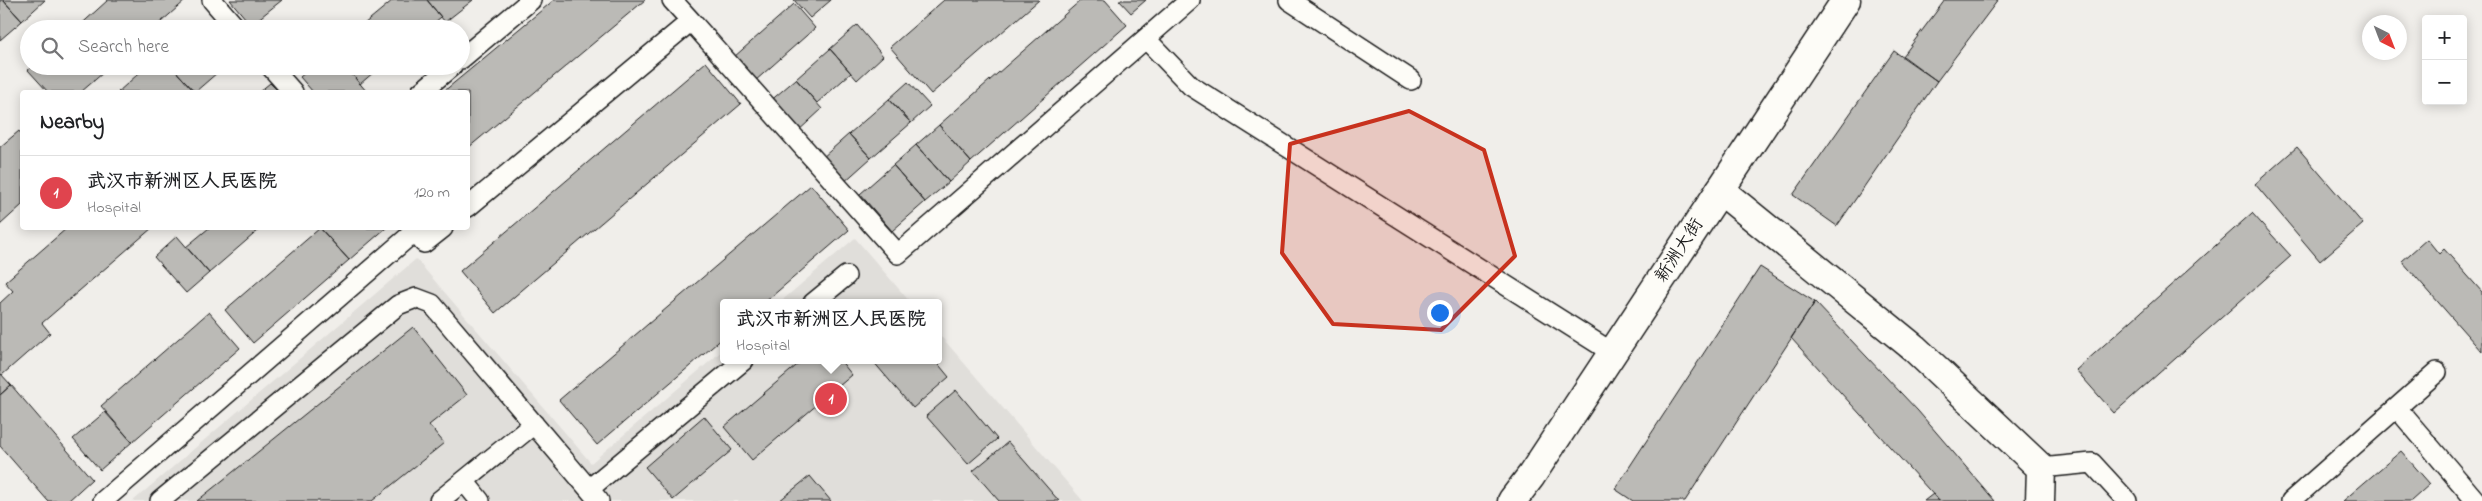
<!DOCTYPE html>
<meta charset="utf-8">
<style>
:root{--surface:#fff;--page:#f6f6f6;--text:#202124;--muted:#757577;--line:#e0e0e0;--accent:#c8321e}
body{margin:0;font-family:"Indie Flower","LXGW WenKai TC",sans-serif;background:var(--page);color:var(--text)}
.controls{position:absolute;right:15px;top:15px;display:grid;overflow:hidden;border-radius:5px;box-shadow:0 2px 12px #0003}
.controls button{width:45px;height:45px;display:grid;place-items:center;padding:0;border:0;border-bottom:1px solid var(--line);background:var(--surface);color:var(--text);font:25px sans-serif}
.compass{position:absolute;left:2362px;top:15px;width:45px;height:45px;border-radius:50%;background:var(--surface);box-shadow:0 2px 12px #0003;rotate:138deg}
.you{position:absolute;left:1439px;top:312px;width:18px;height:18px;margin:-12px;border:4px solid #fff;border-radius:50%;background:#1a73e8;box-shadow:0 0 0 8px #1a73e833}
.badge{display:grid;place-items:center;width:32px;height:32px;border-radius:50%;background:var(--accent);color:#fff;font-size:16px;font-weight:700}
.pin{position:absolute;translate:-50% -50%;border:2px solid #fff;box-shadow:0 1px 5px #0006}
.popup{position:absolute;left:720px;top:299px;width:222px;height:65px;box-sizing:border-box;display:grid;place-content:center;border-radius:5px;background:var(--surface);filter:drop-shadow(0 1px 4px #0005);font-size:16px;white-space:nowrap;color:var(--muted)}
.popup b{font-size:19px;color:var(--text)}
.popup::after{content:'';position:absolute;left:50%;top:100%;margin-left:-10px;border:10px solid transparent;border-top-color:var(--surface)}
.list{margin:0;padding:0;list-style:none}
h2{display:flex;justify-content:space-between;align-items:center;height:65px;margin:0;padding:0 20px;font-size:21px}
h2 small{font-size:16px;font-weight:400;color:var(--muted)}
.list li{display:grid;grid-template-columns:32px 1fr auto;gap:15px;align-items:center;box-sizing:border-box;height:75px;padding:0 20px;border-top:1px solid var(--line)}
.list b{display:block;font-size:19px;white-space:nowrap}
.list p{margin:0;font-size:16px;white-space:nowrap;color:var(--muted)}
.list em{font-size:16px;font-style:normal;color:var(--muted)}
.icon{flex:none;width:28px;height:28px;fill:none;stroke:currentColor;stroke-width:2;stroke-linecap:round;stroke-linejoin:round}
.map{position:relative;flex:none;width:2482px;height:501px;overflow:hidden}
.search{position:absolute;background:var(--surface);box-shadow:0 2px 12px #0003;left:20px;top:20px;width:450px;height:55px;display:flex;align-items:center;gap:12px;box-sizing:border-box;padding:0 18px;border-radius:28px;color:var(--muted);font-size:19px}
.panel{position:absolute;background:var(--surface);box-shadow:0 2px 12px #0003;left:20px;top:90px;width:450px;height:140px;border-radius:5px}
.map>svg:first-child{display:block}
.built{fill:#e0deda}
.building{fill:#bbbab6;stroke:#1c1c1c}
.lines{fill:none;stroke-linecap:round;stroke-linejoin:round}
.lane-casing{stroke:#1c1c1c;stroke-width:22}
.street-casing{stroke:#1c1c1c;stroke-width:31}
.secondary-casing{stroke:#1c1c1c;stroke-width:31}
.lane{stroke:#fdfcf7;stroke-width:19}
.street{stroke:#fdfcf7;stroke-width:28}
.secondary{stroke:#fdfcf7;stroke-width:28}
.marked{fill:#c8321e;fill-opacity:0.2;stroke:#c8321e;stroke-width:4;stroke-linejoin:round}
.labels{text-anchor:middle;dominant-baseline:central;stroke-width:4;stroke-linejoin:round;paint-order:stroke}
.street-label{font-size:18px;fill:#1c1c1c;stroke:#fdfcf7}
</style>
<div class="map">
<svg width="2482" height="501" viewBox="0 0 2482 501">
<rect width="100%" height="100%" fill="#f0eeea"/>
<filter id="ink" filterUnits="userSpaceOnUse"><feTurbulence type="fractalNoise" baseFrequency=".02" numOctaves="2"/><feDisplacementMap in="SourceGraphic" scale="10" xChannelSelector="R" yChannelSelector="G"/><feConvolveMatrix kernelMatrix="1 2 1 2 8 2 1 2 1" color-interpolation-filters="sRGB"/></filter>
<g filter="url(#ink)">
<!-- built -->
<path class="built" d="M855,238L911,303H779Z
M416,259L591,463L723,350L724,360H938L939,334L1083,501H133Z"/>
<!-- building -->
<path class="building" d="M0,0H3L22,21L0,40Z
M3,0H45L22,21Z
M108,0H186L153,29H76Z
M230,0H282L251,25Z
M393,0H427L441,17L427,29H358Z
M427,0H473L445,22Z
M554,0H645L468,148V92H443Z
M794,0H831L810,18Z
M944,0H1039L931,94L890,47Z
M1081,0H1105L1127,25L971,162L939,125Z
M1119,0H1146L1131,13Z
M1945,0H1998L1937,81L1903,56Z
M794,4L815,28L755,81L734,57Z
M215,19L224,29H203Z
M857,25L883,56L857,80L830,49Z
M830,49L851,73L817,103L796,79Z
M1894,51L1937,81L1837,226L1793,195Z
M706,62L741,104L495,313L460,271Z
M33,66H111L81,92H48L28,70Z
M147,66H171L195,92H118Z
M171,66H225L195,92Z
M313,66H345L367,92H313L300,77Z
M345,66H381L360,84Z
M796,79L822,109L796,133L769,102Z
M908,82L930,106L911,123L889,99Z
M270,83L279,92H259Z
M889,99L911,123L871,158L849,134Z
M939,125L971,162L949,182L916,145Z
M19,131L22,135V205L0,225V147Z
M849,134L871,158L843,183L822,158Z
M916,145L949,182L925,202L893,165Z
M2297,147L2363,224L2320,261L2255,184Z
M893,165L925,202L892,231L860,194Z
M811,185L849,230L764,303H724V337L597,445L559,400Z
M2252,213L2291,256L2114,413L2076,370Z
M67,228H152L42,323L50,333L2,375L0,373V303L13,291L5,282Z
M209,228H261L209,273L186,247Z
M320,228L349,260L253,343L225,310Z
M320,228H386L349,260Z
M177,236L209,273L186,293L154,257Z
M2427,239L2439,254L2444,249L2482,292V352L2402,261Z
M1760,267L1815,302L1685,501H1633L1615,489Z
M1815,302L1918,411L1995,501H1939L1791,338Z
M209,312L240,348L132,442L101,406Z
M413,327L467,395L429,425L444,443L372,501H197Z
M803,360H840L852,375L752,460L724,427Z
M872,360H935L949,377L913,408Z
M0,373L11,385L0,395Z
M11,385L92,479L68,501H48L0,446V395Z
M956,390L997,439L968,464L926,416Z
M105,412L132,442L100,470L73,439Z
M704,416L732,450L673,500L645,467Z
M1008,442L1059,501H999L973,471Z
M2401,451L2430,484L2411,501H2343Z
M810,476L831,501H779Z
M1933,494L1939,501H1924Z"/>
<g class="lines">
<!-- lane casing -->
<g class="lane-casing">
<path id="lane" d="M212,0L237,29
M672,0L691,21
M1289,0L1411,80
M1146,39L1191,86L1613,353
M461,59L531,0
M270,66L293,92
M421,92L452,66
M468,207L691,21L898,254L1190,0
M411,228L424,243L443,228
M813,303L846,276
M2397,408L2476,501
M2041,468L2092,463L2127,501
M464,481L480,501
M589,489L744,360
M103,501L414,232
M160,501L398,305L416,298L432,304L599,501
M439,501L534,424
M2291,501L2437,372"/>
</g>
<!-- street casing -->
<g class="street-casing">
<path id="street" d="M1720,190L1914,348L2041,468L2040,501"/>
</g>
<!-- secondary casing -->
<g class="secondary-casing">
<path id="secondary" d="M1512,501L1531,476L1846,0"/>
</g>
<!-- lane -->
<use href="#lane" class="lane"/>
<!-- street -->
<use href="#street" class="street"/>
<!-- secondary -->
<use href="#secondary" class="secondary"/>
</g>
</g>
<!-- marked area -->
<path class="marked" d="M1409,111L1484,150L1515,256L1441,330L1333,324L1282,253L1290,144Z"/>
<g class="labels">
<!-- street labels -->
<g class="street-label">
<text transform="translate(1680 251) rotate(-57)">新洲大街</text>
</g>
</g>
</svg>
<div class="controls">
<button>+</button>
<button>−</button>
</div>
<svg class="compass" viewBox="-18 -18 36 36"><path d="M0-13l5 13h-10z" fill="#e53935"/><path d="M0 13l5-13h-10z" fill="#757577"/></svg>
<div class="you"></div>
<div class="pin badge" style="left:831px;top:399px;background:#e0444e">1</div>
<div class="popup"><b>武汉市新洲区人民医院</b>Hospital</div>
<div class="search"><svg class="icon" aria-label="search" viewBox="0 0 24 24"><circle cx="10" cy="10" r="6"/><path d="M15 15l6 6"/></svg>Search here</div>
<section class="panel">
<h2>Nearby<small></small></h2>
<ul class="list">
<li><span class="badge" style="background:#e0444e">1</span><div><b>武汉市新洲区人民医院</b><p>Hospital</p></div><em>120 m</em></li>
</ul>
</section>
</div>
